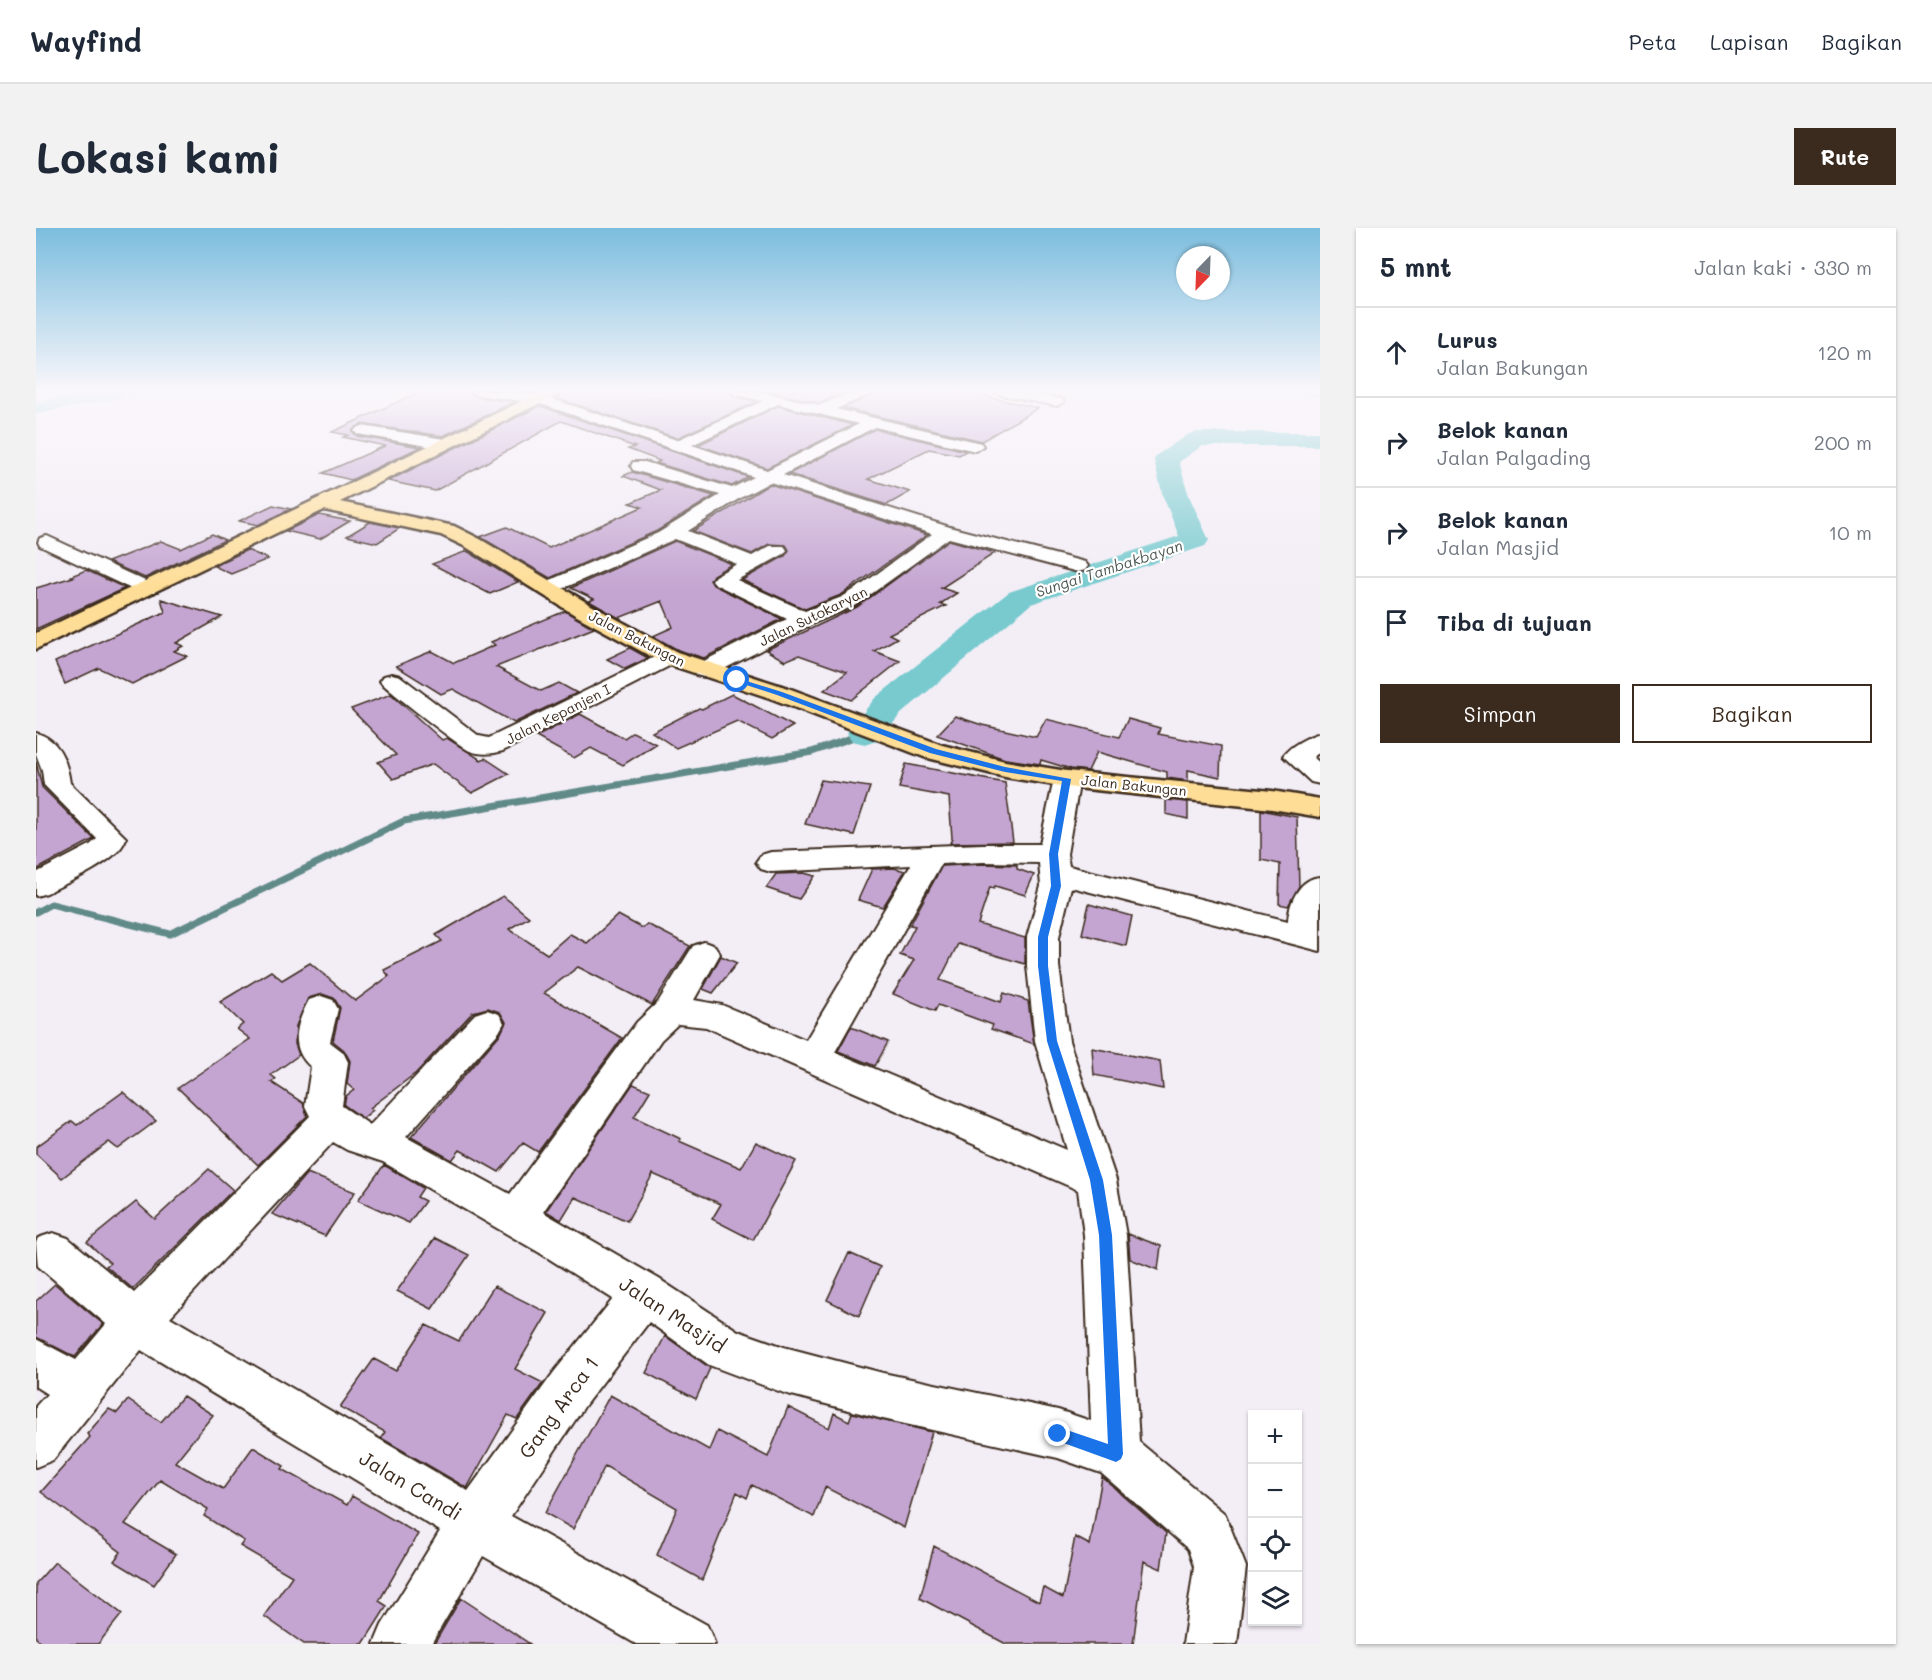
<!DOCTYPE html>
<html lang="id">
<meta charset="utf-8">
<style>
:root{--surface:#fff;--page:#f2f2f3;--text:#1f2937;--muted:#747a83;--line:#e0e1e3;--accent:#3b2a1e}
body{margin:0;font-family:Mali,sans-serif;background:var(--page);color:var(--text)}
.controls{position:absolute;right:18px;bottom:18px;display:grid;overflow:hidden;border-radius:0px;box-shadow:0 2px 4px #0004}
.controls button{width:54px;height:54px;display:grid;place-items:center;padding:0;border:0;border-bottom:2px solid var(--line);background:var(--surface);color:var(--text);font:30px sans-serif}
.compass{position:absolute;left:1140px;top:18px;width:54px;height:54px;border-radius:50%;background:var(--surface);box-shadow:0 2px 4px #0004;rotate:203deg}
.stop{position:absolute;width:18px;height:18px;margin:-14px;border:4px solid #1a73e8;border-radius:50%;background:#fff}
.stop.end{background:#1a73e8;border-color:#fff;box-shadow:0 2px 6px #0008}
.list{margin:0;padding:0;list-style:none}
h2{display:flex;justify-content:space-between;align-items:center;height:78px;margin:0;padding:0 24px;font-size:26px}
h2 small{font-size:20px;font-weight:400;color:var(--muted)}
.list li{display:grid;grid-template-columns:39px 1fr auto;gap:18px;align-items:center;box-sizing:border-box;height:90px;padding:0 24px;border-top:2px solid var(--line)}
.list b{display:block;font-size:22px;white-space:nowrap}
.list p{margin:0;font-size:20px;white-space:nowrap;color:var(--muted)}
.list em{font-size:20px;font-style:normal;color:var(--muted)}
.actions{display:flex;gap:12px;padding:18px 24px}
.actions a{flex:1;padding:14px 0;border:2px solid var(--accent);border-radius:0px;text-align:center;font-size:21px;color:var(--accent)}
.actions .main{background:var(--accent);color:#fff}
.icon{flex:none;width:33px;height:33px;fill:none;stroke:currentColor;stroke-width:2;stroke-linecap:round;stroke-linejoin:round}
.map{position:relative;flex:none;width:1284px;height:1416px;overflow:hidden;border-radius:0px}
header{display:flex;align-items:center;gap:36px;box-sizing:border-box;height:84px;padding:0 30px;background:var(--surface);border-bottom:2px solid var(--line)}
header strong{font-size:28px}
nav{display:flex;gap:33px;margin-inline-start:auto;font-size:21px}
.intro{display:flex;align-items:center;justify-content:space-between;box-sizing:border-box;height:144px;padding:0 36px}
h1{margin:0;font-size:42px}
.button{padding:15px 27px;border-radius:0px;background:var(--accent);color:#fff;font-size:21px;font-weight:700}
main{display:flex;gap:36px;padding:0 36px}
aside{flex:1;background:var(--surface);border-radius:0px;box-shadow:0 2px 4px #0004}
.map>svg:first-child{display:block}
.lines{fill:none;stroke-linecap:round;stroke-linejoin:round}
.stream{stroke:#608a88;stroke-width:7}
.river{fill:#78cace;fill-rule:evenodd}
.building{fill:#c4a5d1;stroke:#3b2a1e;stroke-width:1.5}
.minor-casing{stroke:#3b2a1e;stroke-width:4}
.major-casing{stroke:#3b2a1e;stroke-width:5}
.minor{fill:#fff;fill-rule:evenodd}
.major{fill:#fedd96;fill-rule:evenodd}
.route{fill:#1a73e8}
.labels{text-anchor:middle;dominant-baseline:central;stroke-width:4.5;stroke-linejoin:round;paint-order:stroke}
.far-street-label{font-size:14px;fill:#3b2a1e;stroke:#fff}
.far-water-label{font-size:15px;font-style:italic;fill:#4d5a53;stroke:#fff}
.near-street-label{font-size:20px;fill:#3b2a1e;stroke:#fff}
</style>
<header>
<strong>Wayfind</strong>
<nav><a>Peta</a><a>Lapisan</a><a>Bagikan</a></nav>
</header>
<div class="intro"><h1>Lokasi kami</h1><a class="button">Rute</a></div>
<main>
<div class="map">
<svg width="1284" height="1416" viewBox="0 0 1284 1416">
<rect width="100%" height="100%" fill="#f3edf6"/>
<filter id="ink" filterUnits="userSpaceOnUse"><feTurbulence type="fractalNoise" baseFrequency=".0167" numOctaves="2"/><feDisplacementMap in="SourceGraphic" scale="12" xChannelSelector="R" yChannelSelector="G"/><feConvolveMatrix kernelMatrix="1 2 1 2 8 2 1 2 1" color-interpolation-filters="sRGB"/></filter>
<g filter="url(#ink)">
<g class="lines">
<!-- stream -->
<path class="stream" d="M0,684L15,676L134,706L368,593L776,524L829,505"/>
<!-- river -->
<path class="river" d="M57,163H99L96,167L89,169L0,186V174Z
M1268,163H1284V170L1271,167Z
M1161,204H1284V218H1166L1143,234L1153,268L1173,312L1169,318L995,376L865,486L842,513L829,516L816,513L811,505L839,470L973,364L1143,308L1127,268L1118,232L1121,227L1153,206Z"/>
</g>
<!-- building -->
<path class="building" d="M385,163H432L441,169L478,174L407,208L325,196L316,203L321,208L384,219L315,252L287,245L349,218L307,209L312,207L296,204Z
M527,163H694L697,168L720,174L641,210L520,170Z
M731,163H812L784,175Z
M839,163H925L1002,180L946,213L807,180L836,168Z
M504,178L712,249L696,258L620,235L624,233L592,221L599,219L525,193L399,263L352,253Z
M742,178L817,197L731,240L662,217Z
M839,201L930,223L923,227L893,221L832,251L874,264L851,277L753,246Z
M596,244L678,268L621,303L514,350L444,309L471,299L513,320L606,279L594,275L625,262L587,248Z
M734,256L891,307L805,367L769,381L706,352L749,328L753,322L750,317L733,316L716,326L657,303Z
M237,277L255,281L222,297L203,293Z
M283,287L314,293L284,311L250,303Z
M334,294L364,300L341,315L311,308Z
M176,306L189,312L109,350L72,334L125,313L145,321Z
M913,312L959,325L905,360L921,365L904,376L910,378L853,406L861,410L838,423L864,433L815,472L788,462L811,444L763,427L749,433L730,422L821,379Z
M639,313L696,336L677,347L674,352L677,357L746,391L668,430L642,422L617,408L637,399L626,373L583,390L553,373L558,371L535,360Z
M211,322L232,331L195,346L178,338Z
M431,323L482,354L454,366L396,336Z
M50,342L89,360L0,401V360L37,349L35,348Z
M125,371L186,389L140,415L147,418L138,423L151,428L96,456L63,440L29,456L19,434L129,384Z
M529,383L558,400L460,439L505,463L523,455L541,465L478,495L417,461L405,466L360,438L396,423L418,435L459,417L455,414Z
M594,420L612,430L589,441L571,431Z
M355,466L406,512L411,510L445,532L449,530L473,546L436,565L397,536L357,551L342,534L360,527L315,481Z
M696,466L757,498L736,511L701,493L640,520L616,504L663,480L666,481Z
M544,486L588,510L597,504L620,516L587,537L555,520L538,530L500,509Z
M919,488L946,497L1000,509L1010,491L1083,509L1092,491L1124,500L1122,506L1185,518L1184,549L1152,542V553L1131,550V544L1061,524L1052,543L1035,541L1005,532L1004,536L969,531L901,507Z
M0,534L6,559L58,611L0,642Z
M870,536L969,555L977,614L914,615L916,610L913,569L863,560Z
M785,552L834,559L818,607L769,596Z
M1130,572L1152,574V591L1130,586Z
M1225,582L1261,589L1263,658L1252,678L1243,676L1244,636L1225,632Z
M947,636L981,637V641L998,647L989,667L959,658L958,660L954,659L942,696L989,710V736L922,716L904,752L965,774L968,765L992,773L998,816L955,801L957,797L902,777L899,783L857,766L878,732L864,727L879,698L874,697L906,638Z
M858,640L869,643L847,679L822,672L836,641Z
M768,645L779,648L763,671L730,660L740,646Z
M467,668L493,689L473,701L511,726L534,706L551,715L582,687L606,700L611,696L654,718L616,777L542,739L508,765L586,810L502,924L487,915L463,944L424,922L416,932L375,909L465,805L470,794L464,784L452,780L437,784L380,845L334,880L337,882L327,890L308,877L310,868L318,862L311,856L314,833L308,822L297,813L304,780L298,770L286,766L272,770L260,798L259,816L263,827L235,847L240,851L235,854L267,875L271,888L222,937L142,860L214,811L201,801L207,796L184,774L235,743L246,752L274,735L319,773L353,748L348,742L406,713L400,707Z
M1053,676L1096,688L1090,718L1046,706Z
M685,728L701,735L677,765L667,761Z
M815,799L852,814L839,838L802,823Z
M1056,820L1124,833L1127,861L1058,847Z
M597,856L614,863L598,889L645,911L643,913L705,940L720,914L760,933L717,1012L676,991L685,976L617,946L591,993L539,969L525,992L510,983Z
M87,864L120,893L82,921L73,914L26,950L0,926V919L36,893L41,897Z
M348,937L387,960L381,969L389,973L373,995L322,972Z
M173,941L197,962L97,1061L70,1038L74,1035L51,1014L100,974L119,991Z
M271,945L319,964L289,1008L236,986Z
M1092,1006L1125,1018L1122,1042L1094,1031Z
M399,1010L433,1027L396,1081L361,1063Z
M813,1025L844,1039L823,1088L791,1072Z
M19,1056L67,1096L39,1129L0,1109V1073Z
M458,1058L512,1085L479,1141L507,1155L481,1191L472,1187L431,1260L345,1210L349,1204L304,1179L338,1131L360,1143L390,1097L423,1113Z
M629,1108L674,1140L660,1171L610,1145Z
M574,1167L673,1222L681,1203L732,1229L752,1179L793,1200L798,1185L813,1193L816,1185L896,1204L868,1300L789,1259L778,1289L716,1257L711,1270L701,1264L666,1352L621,1327L641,1280L569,1238L537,1301L509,1285Z
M147,1168L177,1187L139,1234L187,1261L217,1219L248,1238L246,1241L311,1277L316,1268L382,1306L343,1373L351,1378L327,1416H268L228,1388L256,1348L204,1318L208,1313L168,1288L172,1281L124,1252L89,1296L140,1326L118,1357L78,1333L85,1324L5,1264L54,1209L51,1206L73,1181L81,1185L92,1172L125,1194Z
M1066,1249L1130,1305L1125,1341L1108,1333L1097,1416H970L884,1370L898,1318L1003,1374L1007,1359L1027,1370L1039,1309L1054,1317Z
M19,1334L86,1386L62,1416H7L0,1410V1355Z
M425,1370L494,1416H398Z"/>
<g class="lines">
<!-- minor casing -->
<g class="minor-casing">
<path id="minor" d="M434,163H473L504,167L641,212L727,173L698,166L696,163H721L784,177L818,163H837L835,166L800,181L945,215L947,218L939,223L839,199L747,247L917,300L1049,334L1052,338L1049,342L1042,344L913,310L820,377L776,396L676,447L668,449L660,447L656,442L660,437L751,391L679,356L676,352L679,348L701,336L639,311L519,364H505L502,360L505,356L622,305L684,267L597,242L595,238L597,234H609L696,260L718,249L502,175L441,167ZM742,176L823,196L731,242L656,217ZM734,254L896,306L824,358L806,369L769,383L701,352L748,326L751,322L748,318H734L716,328L652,303L704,270Z
M958,163H986L1026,171L1028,174L1021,178L965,167Z
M326,198L409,211L417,216L409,221L321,206L318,203L321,200Z
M11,308L118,357L121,361L118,365H104L4,318L2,314L4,310Z
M633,422L641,424L644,429L641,434L467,523C457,526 444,527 434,523C426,520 349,460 344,453L348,448L356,446L364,448L443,508L453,510Z
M0,505C23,511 31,533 34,555L90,610C84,633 32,654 11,665L0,668V645L54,617L61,611L8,557L6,542L0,526Z
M1284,505V524L1277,529L1284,535V556L1275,554L1247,528C1255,517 1271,509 1284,505Z
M1031,543L1040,545L1044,551L1031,626L1033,638L1252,693C1253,674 1264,650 1284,649V723L1035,659L1023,709V738L1033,813L1080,952L1090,1007L1103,1214L1189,1286L1210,1339L1201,1416H1147L1158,1339L1152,1321L1065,1245L1022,1230L847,1191L748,1165L673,1137L613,1094L550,1176L475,1288L671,1397L679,1416H600L447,1328L395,1416H338L346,1397L404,1303L105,1122L17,1232L0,1239V1178L11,1166L0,1159V1111L40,1132L70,1096L2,1038L0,1015L2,1010L17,1005L32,1010L98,1065L274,888L269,878L275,839C253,820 260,796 273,772L285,768L297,772L302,781L294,814L307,824L312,834L306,878L334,897L439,786L451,782L463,786L468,795L463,804L370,909L474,966L601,794L622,774L657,718L668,714L679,718L684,726L658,772L686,777L770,812L875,637L735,644L725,641L720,634L725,627L735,624L947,616H1004L1018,551L1022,545ZM947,634L1003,635L1005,658L991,709V738L999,813L1031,922L799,824L905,636ZM642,796L670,799L1042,962L1048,1007L1055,1193L1022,1182L847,1145L748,1119L702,1103L623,1051L507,984L625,812ZM297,914L311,922L347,934L504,1025L577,1071L518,1144L432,1263L134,1089Z"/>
</g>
<!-- major casing -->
<g class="major-casing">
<path id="major" d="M507,163H525L523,166L304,274L418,298L444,311L555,377L641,424L752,460L906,517L969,533L1031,543L1236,563L1284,571V589L1236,581L1031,559L969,549L888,529L734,470L625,434L539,387L430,319L405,307L288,282L0,421V405Z"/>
</g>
<!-- minor -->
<use href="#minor" class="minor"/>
<!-- major -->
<use href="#major" class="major"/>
</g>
</g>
<!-- sky -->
<linearGradient id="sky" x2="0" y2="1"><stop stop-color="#7bbdde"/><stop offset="0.45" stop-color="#faf7fb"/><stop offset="1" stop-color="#faf7fb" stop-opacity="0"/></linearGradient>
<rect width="1284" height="361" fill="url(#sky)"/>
<!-- route -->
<path class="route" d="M701,450L746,464L900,521L969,539L1035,551L1022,626L1025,658L1012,709V738L1021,813L1067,952L1076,1007L1087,1226L1085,1231L1080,1234L1022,1213L1017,1211L1015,1206L1017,1201L1022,1199L1072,1216L1063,1007L1054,952L1011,813L1002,738V709L1015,658L1013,626L1026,553L969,544L894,525L741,467L698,453Z"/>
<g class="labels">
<!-- far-street labels -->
<g class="far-street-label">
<text transform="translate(777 388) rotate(-26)">Jalan Sutokaryan</text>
<text transform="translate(601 410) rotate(27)">Jalan Bakungan</text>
<text transform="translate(522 486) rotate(-27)">Jalan Kepanjen I</text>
<text transform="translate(1098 557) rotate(6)">Jalan Bakungan</text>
</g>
<!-- far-water labels -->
<g class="far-water-label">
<text transform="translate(1073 340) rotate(-18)">Sungai Tambakbayan</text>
</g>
<!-- near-street labels -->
<g class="near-street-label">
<text transform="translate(637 1086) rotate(33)">Jalan Masjid</text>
<text transform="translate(522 1179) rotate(-54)">Gang Arca 1</text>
<text transform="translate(375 1257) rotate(31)">Jalan Candi</text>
</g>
</g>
</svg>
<div class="controls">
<button>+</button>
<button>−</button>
<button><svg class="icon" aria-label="locate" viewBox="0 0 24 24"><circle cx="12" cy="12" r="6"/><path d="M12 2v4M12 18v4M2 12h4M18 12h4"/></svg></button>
<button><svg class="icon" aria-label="layers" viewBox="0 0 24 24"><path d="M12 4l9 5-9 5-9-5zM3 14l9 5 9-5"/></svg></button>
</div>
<svg class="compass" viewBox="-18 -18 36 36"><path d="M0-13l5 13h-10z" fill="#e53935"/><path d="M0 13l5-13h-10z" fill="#747a83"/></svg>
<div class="stop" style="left:701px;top:452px"></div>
<div class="stop end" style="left:1022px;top:1206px"></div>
</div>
<aside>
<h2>5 mnt<small>Jalan kaki · 330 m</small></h2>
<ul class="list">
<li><svg class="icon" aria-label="ahead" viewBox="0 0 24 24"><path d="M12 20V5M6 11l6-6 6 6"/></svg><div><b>Lurus</b><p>Jalan Bakungan</p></div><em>120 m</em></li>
<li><svg class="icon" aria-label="right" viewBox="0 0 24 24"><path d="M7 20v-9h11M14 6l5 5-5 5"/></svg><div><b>Belok kanan</b><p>Jalan Palgading</p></div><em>200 m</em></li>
<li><svg class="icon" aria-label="right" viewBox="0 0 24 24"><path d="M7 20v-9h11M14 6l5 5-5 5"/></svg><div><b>Belok kanan</b><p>Jalan Masjid</p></div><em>10 m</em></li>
<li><svg class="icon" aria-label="arrive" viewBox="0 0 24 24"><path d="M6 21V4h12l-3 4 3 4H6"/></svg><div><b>Tiba di tujuan</b></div></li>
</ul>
<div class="actions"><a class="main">Simpan</a><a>Bagikan</a></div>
</aside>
</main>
